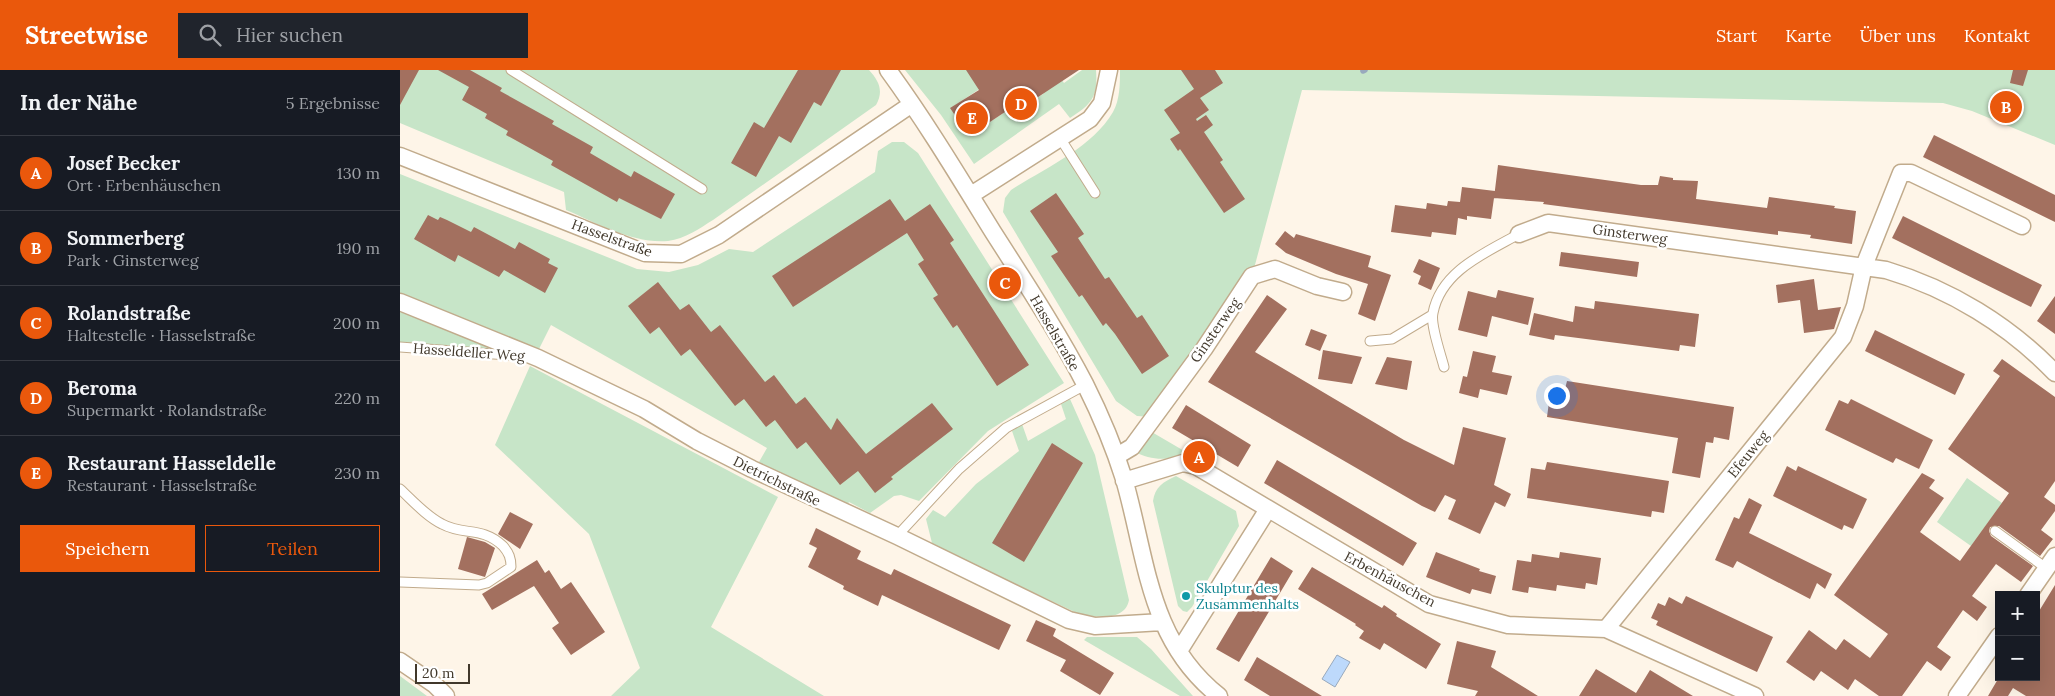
<!DOCTYPE html>
<html lang="de">
<meta charset="utf-8">
<style>
:root{--surface:#171b24;--page:#20242c;--text:#f1f3f6;--muted:#9ea1a6;--line:#363941;--accent:#ea580c}
body{margin:0;font-family:Lora,serif;background:var(--page);color:var(--text)}
.controls{position:absolute;right:15px;bottom:15px;display:grid;overflow:hidden;border-radius:0px;box-shadow:0 5px 20px #0002}
.controls button{width:45px;height:45px;display:grid;place-items:center;padding:0;border:0;border-bottom:1px solid var(--line);background:var(--surface);color:var(--text);font:25px sans-serif}
.scale{position:absolute;left:15px;bottom:12px;width:55px;box-sizing:border-box;padding-left:5px;border:2px solid #41382b;border-top:0;font-size:14px;line-height:18px;white-space:nowrap;color:#41382b;-webkit-text-stroke:4px #fff;paint-order:stroke}
.you{position:absolute;left:1156px;top:325px;width:18px;height:18px;margin:-12px;border:4px solid #fff;border-radius:50%;background:#1a73e8;box-shadow:0 0 0 8px #1a73e833}
.badge{display:grid;place-items:center;width:32px;height:32px;border-radius:50%;background:var(--accent);color:#fff;font-size:16px;font-weight:700}
.pin{position:absolute;translate:-50% -50%;border:2px solid #fff;box-shadow:0 1px 5px #0006}
.list{margin:0;padding:0;list-style:none}
h2{display:flex;justify-content:space-between;align-items:center;height:65px;margin:0;padding:0 20px;font-size:21px}
h2 small{font-size:16px;font-weight:400;color:var(--muted)}
.list li{display:grid;grid-template-columns:32px 1fr auto;gap:15px;align-items:center;box-sizing:border-box;height:75px;padding:0 20px;border-top:1px solid var(--line)}
.list b{display:block;font-size:19px;white-space:nowrap}
.list p{margin:0;font-size:16px;white-space:nowrap;color:var(--muted)}
.list em{font-size:16px;font-style:normal;color:var(--muted)}
.actions{display:flex;gap:10px;padding:15px 20px}
.actions a{flex:1;padding:11px 0;border:1px solid var(--accent);border-radius:0px;text-align:center;font-size:18px;color:var(--accent)}
.actions .main{background:var(--accent);color:#fff}
.icon{flex:none;width:28px;height:28px;fill:none;stroke:currentColor;stroke-width:2;stroke-linecap:round;stroke-linejoin:round}
.map{position:relative;flex:none;width:1655px;height:626px;overflow:hidden}
header{display:flex;align-items:center;gap:30px;box-sizing:border-box;height:70px;padding:0 25px;background:var(--accent);color:#fff}
header strong{font-size:24px}
nav{display:flex;gap:28px;margin-inline-start:auto;font-size:18px}
.search{width:350px;height:45px;background:var(--page);display:flex;align-items:center;gap:12px;box-sizing:border-box;padding:0 18px;border-radius:0px;color:var(--muted);font-size:19px}
main{display:flex}
aside{flex:1;background:var(--surface)}
.map>svg:first-child{display:block}
.green{fill:#c7e5c8}
.water{fill:#bdd9fb;stroke:#98a9bd}
.lines{fill:none;stroke-linecap:round;stroke-linejoin:round}
.stream{stroke:#98a9bd;stroke-width:5.5}
.building{fill:#a3705f}
.lane-casing{stroke:#c1ab8c;stroke-width:11}
.street-casing{stroke:#c1ab8c;stroke-width:19}
.lane{stroke:#fff;stroke-width:9}
.street{stroke:#fff;stroke-width:16}
.culture-dot{fill:#0f9aa8;stroke:#fff;stroke-width:2}
.labels{text-anchor:middle;dominant-baseline:central;stroke-width:5;stroke-linejoin:round;paint-order:stroke}
.street-label{font-size:14px;fill:#41382b;stroke:#fff}
.culture-label{font-size:14px;fill:#0d838f;stroke:#fff;text-anchor:start}
</style>
<header>
<strong>Streetwise</strong>
<div class="search"><svg class="icon" aria-label="search" viewBox="0 0 24 24"><circle cx="10" cy="10" r="6"/><path d="M15 15l6 6"/></svg>Hier suchen</div>
<nav><a>Start</a><a>Karte</a><a>Über uns</a><a>Kontakt</a></nav>
</header>
<main>
<aside>
<h2>In der Nähe<small>5 Ergebnisse</small></h2>
<ul class="list">
<li><span class="badge">A</span><div><b>Josef Becker</b><p>Ort · Erbenhäuschen</p></div><em>130 m</em></li>
<li><span class="badge">B</span><div><b>Sommerberg</b><p>Park · Ginsterweg</p></div><em>190 m</em></li>
<li><span class="badge">C</span><div><b>Rolandstraße</b><p>Haltestelle · Hasselstraße</p></div><em>200 m</em></li>
<li><span class="badge">D</span><div><b>Beroma</b><p>Supermarkt · Rolandstraße</p></div><em>220 m</em></li>
<li><span class="badge">E</span><div><b>Restaurant Hasseldelle</b><p>Restaurant · Hasselstraße</p></div><em>230 m</em></li>
</ul>
<div class="actions"><a class="main">Speichern</a><a>Teilen</a></div>
</aside>
<div class="map">
<svg width="1655" height="626" viewBox="0 0 1655 626">
<rect width="100%" height="100%" fill="#fef5e8"/>
<!-- green -->
<path class="green" d="M0,0H469C479,11 484,21 476,35L313,150C300,158 285,169 268,171C233,174 197,153 166,140L164,122L0,53Z
M505,0H608L551,38L569,66L614,36L617,41L643,24L657,3L664,13L682,0H696C698,27 692,34 670,48L659,34L574,94L541,45Z
M720,0H1655V75L1572,41L1543,33L902,20L852,206L752,347L737,346L716,331L603,142L605,128L611,120C645,98 692,78 713,42C720,30 720,13 720,0Z
M492,72H504L518,83L664,313L588,361L519,431L501,425L494,426L470,443L449,432L446,438L359,392L367,378L151,255L139,279L0,224V104L237,199L269,202L298,195L329,179L353,182L475,102L478,81Z
M0,242L100,278L76,280L0,274Z
M130,296L378,427L311,557L424,626H211L240,598L189,464L95,375Z
M670,329L695,385L729,530C725,552 695,547 679,544L539,478L532,473L526,449L533,440L545,447L576,414L619,381L612,361L622,354L628,371L666,349L661,334Z
M750,361L786,382C771,392 750,390 735,382Z
M776,406L836,441L839,456L792,537L787,542L783,541L778,536L753,431C755,417 763,412 776,406Z
M1567,408L1602,433L1571,476L1537,452Z
M687,567H737L751,579L793,626H780L684,570Z
M0,606L27,626H0Z"/>
<!-- water -->
<path class="water" d="M937,585L950,592L935,617L922,609Z"/>
<g class="lines">
<!-- stream -->
<path class="stream" d="M963,1L965,0"/>
</g>
<!-- building -->
<path class="building" d="M0,0H19L0,35Z
M38,0H70L102,18L100,21L154,51L152,54L193,77L190,83L231,107L234,101L275,124L261,149L219,128L217,132L151,95L153,91L106,65L108,61L85,48L87,44L62,30L69,17Z
M398,0H441L421,36L414,32L391,73L379,66L356,107L331,93L354,52L364,58Z
M566,0H679L617,41L614,36L569,66L550,38L579,20Z
M781,0H815L823,13L800,28L809,40L796,49L797,51L806,45L813,55L804,62L823,90L820,92L845,129L824,143L780,79L778,81L770,69L780,63L764,40L794,19Z
M1613,0H1628L1623,16L1610,13Z
M1534,65L1655,125V152L1523,87Z
M1098,95L1241,115H1258L1260,106L1273,108V110L1298,111L1296,129L1367,138L1369,127L1435,136L1434,138L1456,141L1452,174L1410,168L1411,165L1378,161V165L1347,161L1143,134L1144,132L1094,128Z
M1062,117L1095,121L1091,149L1067,146V150L1058,148L1056,165L1032,162L1031,167L991,162L995,135L1026,139L1027,133L1047,136L1048,131L1060,132Z
M656,123L684,164L678,168L705,209L709,207L737,248L742,245L769,286L742,304L715,264L706,253L703,256L682,225L679,227L651,186L658,182L630,141Z
M490,129L505,151L530,134L554,170L550,173L629,295L597,316L557,255L553,258L533,228L538,225L518,194L524,190L507,163L393,237L372,206Z
M28,145L38,150L40,147L47,150L71,162L74,157L115,179L119,172L150,189L148,193L158,198L145,223L104,200L99,207L58,185L55,192L14,169Z
M1503,146L1642,215L1631,237L1492,168Z
M885,161L894,168L896,164L971,186L968,197L991,205L975,251L958,244L968,214L936,204L886,183L875,174Z
M1161,182L1239,192L1237,207L1159,196Z
M1019,189L1040,198L1031,220L1018,214L1021,206L1013,202Z
M1414,209L1418,240L1441,237L1434,259L1404,263L1400,230L1378,233L1376,215Z
M258,212L280,240L289,234L311,262L320,255L365,312L374,305L396,334L405,327L431,360L437,348L466,384L532,333L553,359L491,407L493,409L475,423L458,401L440,415L406,372L397,379L375,350L366,357L344,329L335,336L290,279L281,286L259,257L250,264L228,236Z
M1098,220L1134,228L1128,255L1092,246L1087,267L1058,260L1068,221L1096,228Z
M867,225L887,239L855,282L1004,370L1054,395L1063,357L1106,368L1094,415L1111,424L1105,437L1095,432L1080,464L1048,449L1056,430L1045,425L1035,442L1022,436L808,312Z
M1655,226V264L1637,251Z
M1195,231L1299,244L1295,277L1280,275L1279,281L1155,265L1154,270L1129,265L1134,243L1173,252L1175,236L1194,239Z
M911,259L927,265L920,281L905,275Z
M1475,260L1565,304L1555,325L1465,281Z
M923,280L962,287L952,314L918,309Z
M1073,281L1096,286L1092,302L1112,306L1107,325L1080,319L1078,328L1059,323L1063,306L1067,307Z
M987,287L1012,291L1007,320L975,314Z
M1602,289L1655,327V411L1644,427L1655,435V441L1641,460L1653,469L1640,486L1599,456L1590,457L1589,461L1591,466L1633,496L1621,512L1596,494L1572,526L1587,537L1577,551L1563,540L1537,577L1551,587L1541,601L1527,591L1502,626H1479L1455,609L1448,620L1421,601L1414,611L1386,592L1409,560L1436,580L1444,569L1470,588L1488,564L1434,525L1522,403L1535,410L1529,418L1544,428L1520,462L1560,491L1609,423L1548,379L1600,306L1593,301Z
M1167,311L1334,337L1329,370L1314,367L1313,373L1306,372L1300,408L1272,403L1278,368L1147,347L1151,317L1165,319Z
M1451,329L1533,370L1519,399L1496,388L1493,393L1425,360L1439,330L1448,334Z
M786,335L851,375L838,397L772,358Z
M652,373L683,393L624,492L592,473Z
M877,390L1017,473L1003,496L864,413Z
M1147,392L1269,411L1264,443L1252,441L1251,447L1127,428L1131,398L1145,400Z
M1387,396L1396,401L1398,396L1467,429L1453,459L1444,455L1442,460L1373,426Z
M1349,428L1362,435L1349,463L1432,504L1425,519L1417,513L1410,529L1337,491L1333,498L1315,490L1334,447L1339,449Z
M110,442L133,454L120,479L98,464Z
M416,458L461,481L457,489L491,505L494,499L611,555L599,580L482,525L478,536L443,519L444,516L408,497L417,478L409,474Z
M67,467L85,472L95,478L85,507L58,499Z
M1036,482L1080,499L1079,501L1096,506L1091,524L1072,519L1070,524L1026,507Z
M1160,482L1201,488L1197,515L1186,513L1185,519L1157,515L1156,521L1129,517L1128,523L1112,520L1117,490L1131,492L1132,484L1159,488Z
M871,487L893,501L839,592L816,579Z
M137,490L145,503L149,500L161,519L171,512L205,562L171,585L152,558L159,553L134,516L92,540L82,524Z
M912,497L982,538L984,535L997,544L996,546L1041,574L1026,599L984,573L980,580L959,568L964,561L955,555L956,554L898,519Z
M1655,515V626H1626L1613,618L1608,626H1588L1598,609L1595,607H1636V546Z
M1286,526L1373,567L1357,602L1256,555L1258,551L1251,548L1258,533L1265,536L1269,527L1282,534Z
M636,550L656,559L653,566L714,603L700,625L660,601L666,590L626,571Z
M1057,571L1096,581L1091,597L1138,626H1075L1078,621L1047,614Z
M857,587L922,626H870L844,610Z
M1196,599L1236,623L1250,600L1293,626H1179Z"/>
<g class="lines">
<!-- lane casing -->
<g class="lane-casing">
<path id="lane" d="M111,0L302,119
M660,68L695,123
M970,271L992,269L1032,245
M0,277L121,286
M1044,297C1041,285 1030,254 1033,243C1041,201 1085,183 1119,164
M0,419C13,431 26,446 42,454C64,466 82,456 103,476C109,483 111,488 111,497L87,513L79,515L0,512
M1595,461L1646,498
M497,466L559,399L606,358L685,315"/>
</g>
<!-- street casing -->
<g class="street-casing">
<path id="street" d="M488,0C526,52 559,107 593,162C625,212 658,262 685,314C700,344 714,377 724,409C747,488 748,570 819,626
M0,86L245,183L281,184L319,165L512,34
M571,125L690,49L702,33L709,0
M1119,164L1148,153L1486,200C1550,219 1609,255 1655,303
M0,232L138,288L244,339L297,371L352,399L497,466L669,550L695,556L762,552
M717,386L732,377L804,279L852,206L875,199L917,216L943,222
M724,411L783,393L796,396L1029,534L1108,555L1206,559L1355,626
M1628,525L1655,486
M1206,559L1443,267L1455,236L1464,196L1501,103H1511L1622,156
M779,581L868,439
M0,591L35,615L46,626
M1557,626L1599,566"/>
</g>
<!-- lane -->
<use href="#lane" class="lane"/>
<!-- street -->
<use href="#street" class="street"/>
</g>
<!-- markers -->
<circle class="culture-dot" cx="786" cy="526" r="5"/>
<g class="labels">
<!-- street labels -->
<g class="street-label">
<text transform="translate(1230 164) rotate(8)">Ginsterweg</text>
<text transform="translate(212 168) rotate(20)">Hasselstraße</text>
<text transform="translate(815 260) rotate(-55)">Ginsterweg</text>
<text transform="translate(655 263) rotate(60)">Hasselstraße</text>
<text transform="translate(69 282) rotate(4)">Hasseldeller Weg</text>
<text transform="translate(1348 384) rotate(-51)">Efeuweg</text>
<text transform="translate(377 411) rotate(26)">Dietrichstraße</text>
<text transform="translate(990 509) rotate(28)">Erbenhäuschen</text>
</g>
<!-- culture labels -->
<g class="culture-label">
<text x="796" y="518">Skulptur des<tspan x="796" dy="16">Zusammenhalts</tspan></text>
</g>
</g>
</svg>
<div class="controls">
<button>+</button>
<button>−</button>
</div>
<div class="scale">20 m</div>
<div class="you"></div>
<div class="pin badge" style="left:799px;top:387px">A</div>
<div class="pin badge" style="left:1606px;top:37px">B</div>
<div class="pin badge" style="left:605px;top:213px">C</div>
<div class="pin badge" style="left:621px;top:34px">D</div>
<div class="pin badge" style="left:572px;top:48px">E</div>
</div>
</main>
